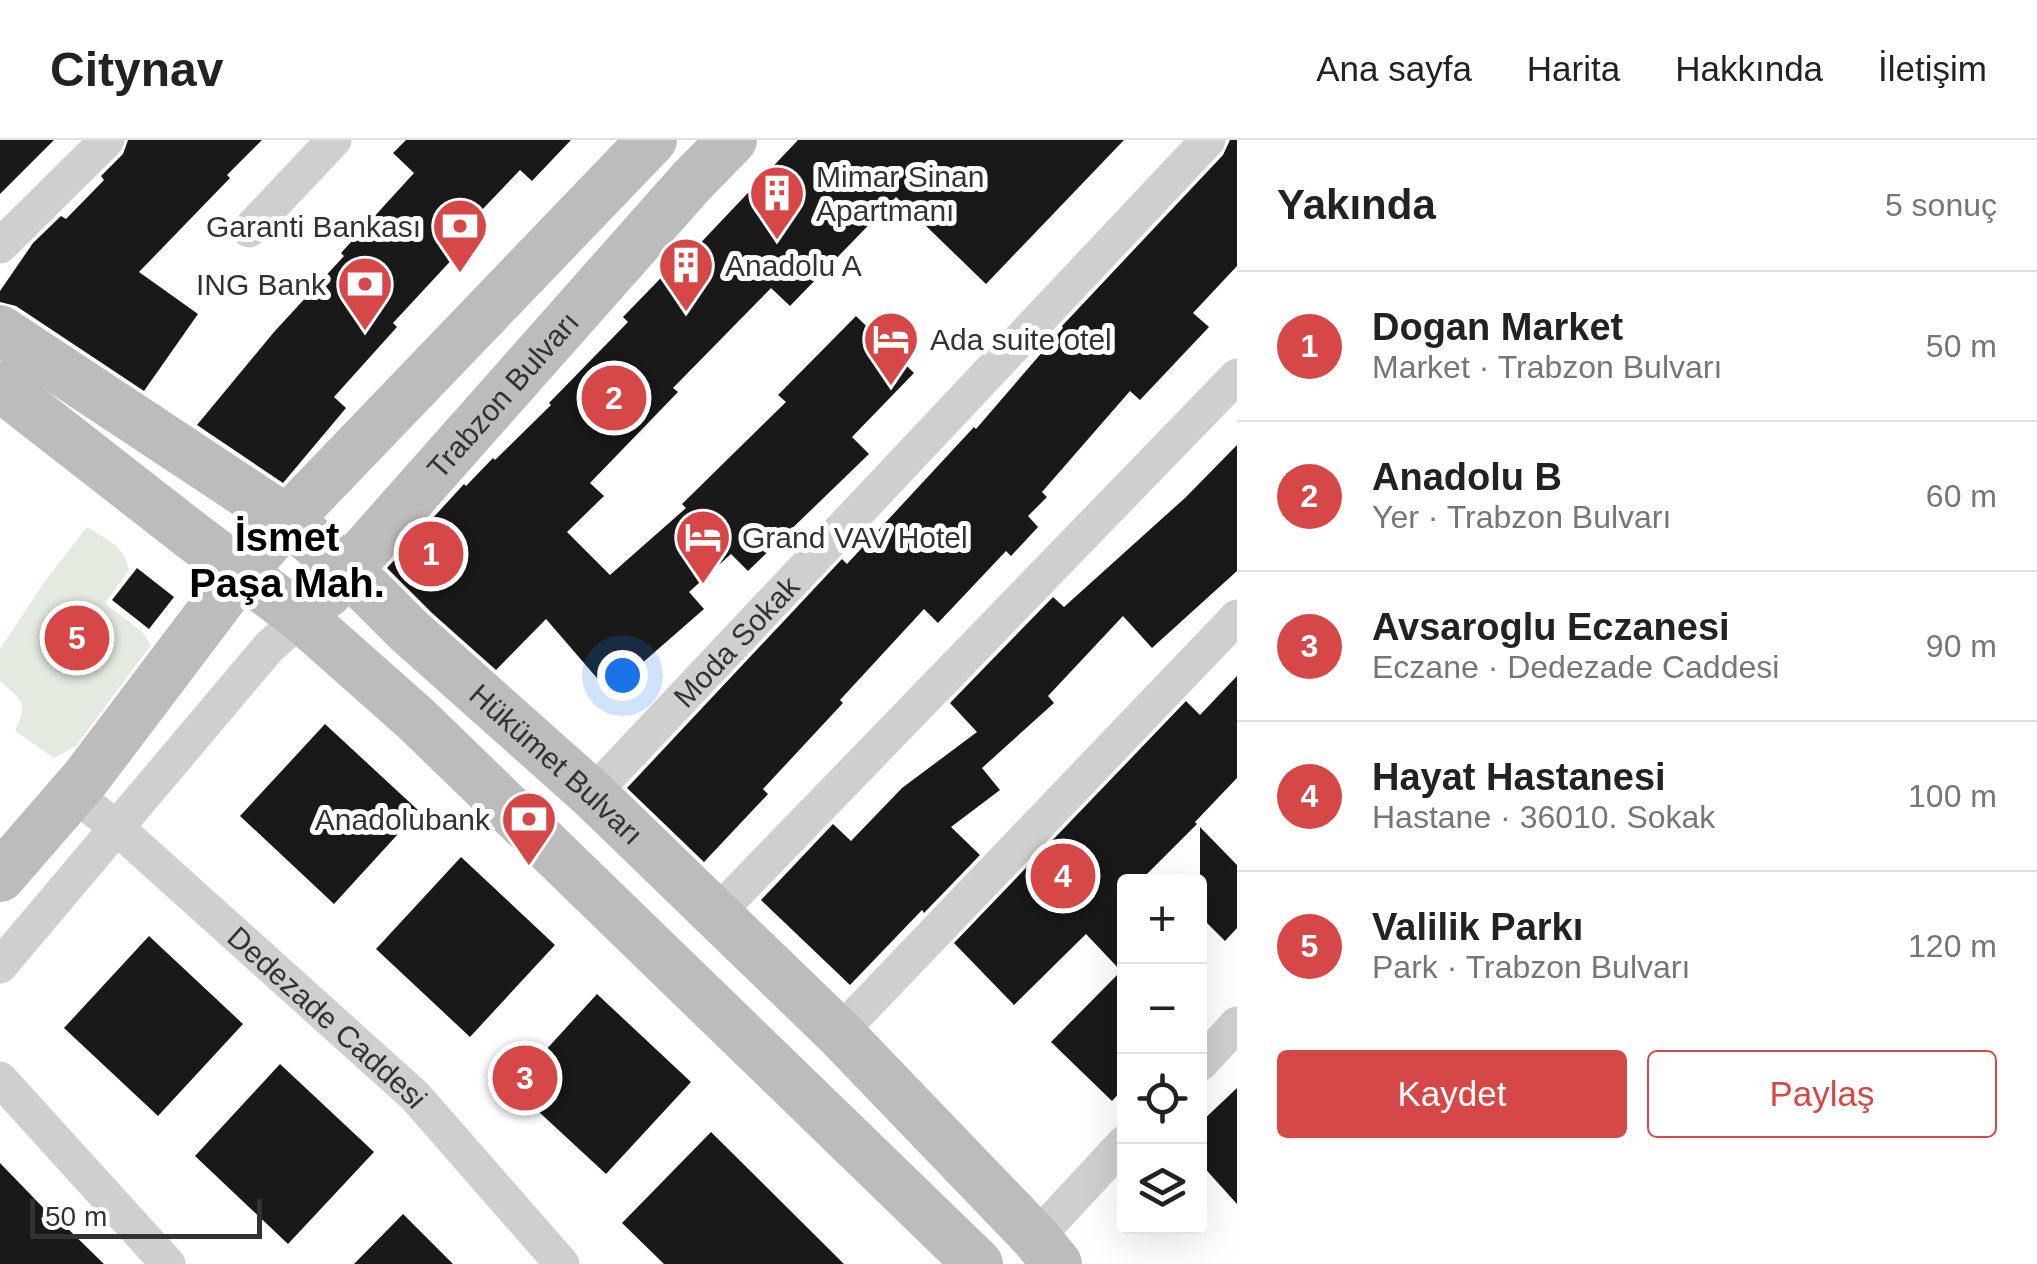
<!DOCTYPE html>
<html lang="tr">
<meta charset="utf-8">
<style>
:root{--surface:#fff;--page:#f6f6f6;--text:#222;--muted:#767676;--line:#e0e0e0;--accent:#d64747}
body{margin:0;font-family:Helvetica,sans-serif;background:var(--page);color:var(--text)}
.controls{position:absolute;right:30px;bottom:30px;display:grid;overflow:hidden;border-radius:10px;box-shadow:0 10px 40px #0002}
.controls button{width:90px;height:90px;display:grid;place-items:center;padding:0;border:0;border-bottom:2px solid var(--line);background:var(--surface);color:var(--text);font:50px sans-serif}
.scale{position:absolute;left:30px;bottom:25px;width:232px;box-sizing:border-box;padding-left:10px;border:5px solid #323232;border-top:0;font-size:28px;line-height:35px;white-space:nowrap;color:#323232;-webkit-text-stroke:8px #fff;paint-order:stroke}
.you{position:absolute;left:622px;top:535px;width:35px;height:35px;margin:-25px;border:8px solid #fff;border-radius:50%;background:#1a73e8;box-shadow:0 0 0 15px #1a73e833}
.badge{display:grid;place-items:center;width:65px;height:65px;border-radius:50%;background:var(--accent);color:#fff;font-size:32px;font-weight:700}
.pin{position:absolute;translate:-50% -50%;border:5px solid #fff;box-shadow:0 2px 10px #0006}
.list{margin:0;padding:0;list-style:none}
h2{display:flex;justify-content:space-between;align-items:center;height:130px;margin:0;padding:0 40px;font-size:42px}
h2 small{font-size:32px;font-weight:400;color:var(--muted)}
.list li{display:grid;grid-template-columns:65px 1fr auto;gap:30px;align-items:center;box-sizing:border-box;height:150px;padding:0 40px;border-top:2px solid var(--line)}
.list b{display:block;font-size:38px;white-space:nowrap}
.list p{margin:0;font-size:32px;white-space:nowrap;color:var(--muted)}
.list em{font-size:32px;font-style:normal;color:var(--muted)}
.actions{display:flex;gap:20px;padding:30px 40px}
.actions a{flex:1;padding:22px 0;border:2px solid var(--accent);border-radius:10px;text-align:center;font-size:35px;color:var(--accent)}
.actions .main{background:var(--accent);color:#fff}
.icon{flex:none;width:55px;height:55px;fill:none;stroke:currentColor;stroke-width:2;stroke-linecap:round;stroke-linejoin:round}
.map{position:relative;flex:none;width:1237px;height:1124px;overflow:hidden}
header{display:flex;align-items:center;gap:60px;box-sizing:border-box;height:140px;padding:0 50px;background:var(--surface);border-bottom:2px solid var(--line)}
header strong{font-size:48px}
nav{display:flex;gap:55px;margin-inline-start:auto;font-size:35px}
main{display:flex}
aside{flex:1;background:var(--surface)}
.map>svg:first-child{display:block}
.green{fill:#e4eadf}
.building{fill:#191919}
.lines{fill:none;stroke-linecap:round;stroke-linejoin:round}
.street{stroke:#cfcfcf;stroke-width:35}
.secondary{stroke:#bcbcbc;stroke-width:50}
.labels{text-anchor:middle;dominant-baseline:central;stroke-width:10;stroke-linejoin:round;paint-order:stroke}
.poi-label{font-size:30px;fill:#323232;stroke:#fff;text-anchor:start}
.street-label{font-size:30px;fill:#323232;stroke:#fff}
.district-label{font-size:40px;font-weight:bold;fill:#000;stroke:#fff}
</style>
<header>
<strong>Citynav</strong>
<nav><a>Ana sayfa</a><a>Harita</a><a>Hakkında</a><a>İletişim</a></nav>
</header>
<main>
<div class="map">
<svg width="1237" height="1124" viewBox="0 0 1237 1124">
<rect width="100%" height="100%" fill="#fff"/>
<!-- green -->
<path class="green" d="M87,387C108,401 123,404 129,430L105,463L142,492L151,505L76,606L54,618L15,591C29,562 22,561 0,541V509L45,441Z"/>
<!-- building -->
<path class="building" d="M0,0H54L0,54Z
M128,0H262L227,35L230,38L139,132L198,174L144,251L16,166L0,162V151L33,103L61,76L66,79L104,40L101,36L123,14Z
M406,0H571L532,41L520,30L461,92L470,100L393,183L397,187L334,257L346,268L283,343L197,285L274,192L344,116L341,113L414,33L393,13Z
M798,0H1124L986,144L896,57L790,166L771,148L673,248L678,252L590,343L604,356L567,392L610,435L686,368L682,364L786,262L778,255L856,176L914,233L852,297L869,314L748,431L731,414L689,452L704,469L609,552L546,479L496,530L432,473L387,428L464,344L466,346L493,318L495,320L551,265L549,263L628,182L623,177L687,111L690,114Z
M1230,0H1237V126L1193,173L1209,187L1140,260L1130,251L1042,352L1047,357L1028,376L1038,387L1011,416L1006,411L938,483L924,469L840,560L843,563L763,649L768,654L704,722L627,648L842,419L847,424L974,287L976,289L1063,188L1062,186L1223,15Z
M1237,305V431L1152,508L1123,476L1048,556L1054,563L982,628L1000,650L951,687L980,715L924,773L922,770L850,845L761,760L833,684L851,701L902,648L977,592L950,563L1053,457L1064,467L1186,357Z
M137,428L174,457L149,489L112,460Z
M1237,536V638L1195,682L1197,684L1139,742H1124V948L1112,961L1051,902L1121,831L1086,794L1014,865L954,803L1186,561L1200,575Z
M325,584L419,671L334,764L240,676Z
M1200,687L1237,725V788L1225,801L1200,776Z
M461,717L555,805L470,897L376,809Z
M149,796L243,884L158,976L64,888Z
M597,854L691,942L606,1034L512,947Z
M280,924L374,1012L288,1104L195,1016Z
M1237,948V1064L1200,1023V983Z
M711,992L844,1124H664L622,1083Z
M0,1023L60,1085L62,1083L104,1124H0Z
M403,1074L453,1124H354Z"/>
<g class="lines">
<!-- street -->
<g class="street">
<path d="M249,90L334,0"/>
<path d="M0,106L107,0"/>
<path id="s1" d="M72,653L116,687L415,956L562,1124"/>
<path id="s2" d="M592,654L1208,0"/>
<path d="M716,774L1237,236"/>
<path d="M0,826L269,507L302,478"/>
<path d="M839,893L1237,477"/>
<path d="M1200,924L1237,884"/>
<path d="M0,939L168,1124"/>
<path d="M1036,1098L1124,1003"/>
</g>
<!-- secondary -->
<g class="secondary">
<path id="s3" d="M0,190L287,380L349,431L409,491L592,654L839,893L1036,1098L1057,1124"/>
<path d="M0,246L191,395L302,478L416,579L978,1124"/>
<path id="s4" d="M327,453L691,42L732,0"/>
<path d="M0,737L85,639L242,431L287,380L652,0"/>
</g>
</g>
<!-- icons -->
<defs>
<g id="building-pin" transform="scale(2.875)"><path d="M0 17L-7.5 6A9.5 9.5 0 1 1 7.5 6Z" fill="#d64747" stroke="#fff"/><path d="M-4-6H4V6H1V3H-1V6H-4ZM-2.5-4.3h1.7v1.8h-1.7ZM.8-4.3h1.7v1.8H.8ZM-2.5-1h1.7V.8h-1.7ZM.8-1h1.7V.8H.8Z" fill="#fff"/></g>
<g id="bank-pin" transform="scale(2.875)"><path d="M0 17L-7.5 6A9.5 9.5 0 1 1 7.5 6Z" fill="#d64747" stroke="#fff"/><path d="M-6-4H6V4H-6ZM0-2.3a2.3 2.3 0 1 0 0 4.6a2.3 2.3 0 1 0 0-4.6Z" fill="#fff"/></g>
<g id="hotel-pin" transform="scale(2.875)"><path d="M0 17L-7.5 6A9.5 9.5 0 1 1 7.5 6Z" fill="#d64747" stroke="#fff"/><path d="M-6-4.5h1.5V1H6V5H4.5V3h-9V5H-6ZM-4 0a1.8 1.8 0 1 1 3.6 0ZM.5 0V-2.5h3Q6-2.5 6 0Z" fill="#fff"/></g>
</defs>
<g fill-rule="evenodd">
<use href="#building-pin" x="777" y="53"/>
<use href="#bank-pin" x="460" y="86"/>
<use href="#building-pin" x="686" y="125"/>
<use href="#bank-pin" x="365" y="144"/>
<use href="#hotel-pin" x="891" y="199"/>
<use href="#hotel-pin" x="703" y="397"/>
<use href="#bank-pin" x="529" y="679"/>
</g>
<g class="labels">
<!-- poi labels -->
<g class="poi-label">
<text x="816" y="36">Mimar Sinan<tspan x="816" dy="34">Apartmanı</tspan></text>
<text x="421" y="86" text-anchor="end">Garanti Bankası</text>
<text x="725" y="125">Anadolu A</text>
<text x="326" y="144" text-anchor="end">ING Bank</text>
<text x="930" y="199">Ada suite otel</text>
<text x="742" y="397">Grand VAV Hotel</text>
<text x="490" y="679" text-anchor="end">Anadolubank</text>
</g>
<!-- street labels -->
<g class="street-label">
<text stroke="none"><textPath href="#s4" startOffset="265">Trabzon Bulvarı</textPath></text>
<text stroke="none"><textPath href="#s2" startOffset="210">Moda Sokak</textPath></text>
<text stroke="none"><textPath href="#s3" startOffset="708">Hükümet Bulvarı</textPath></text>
<text stroke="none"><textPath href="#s1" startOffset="340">Dedezade Caddesi</textPath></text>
</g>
<!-- district labels -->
<g class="district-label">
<text x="287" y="397">İsmet<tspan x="287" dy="46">Paşa Mah.</tspan></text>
</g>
</g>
</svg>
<div class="controls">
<button>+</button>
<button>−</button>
<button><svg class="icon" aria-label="locate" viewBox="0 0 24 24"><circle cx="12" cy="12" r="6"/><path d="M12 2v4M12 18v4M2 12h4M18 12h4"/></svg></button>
<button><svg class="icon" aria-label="layers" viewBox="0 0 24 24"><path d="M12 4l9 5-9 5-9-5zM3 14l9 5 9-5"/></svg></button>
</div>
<div class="scale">50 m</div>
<div class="you"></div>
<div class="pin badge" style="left:431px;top:414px">1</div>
<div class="pin badge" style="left:614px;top:258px">2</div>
<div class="pin badge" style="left:525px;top:938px">3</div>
<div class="pin badge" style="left:1063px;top:736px">4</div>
<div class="pin badge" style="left:77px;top:498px">5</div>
</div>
<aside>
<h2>Yakında<small>5 sonuç</small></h2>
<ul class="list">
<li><span class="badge">1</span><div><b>Dogan Market</b><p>Market · Trabzon Bulvarı</p></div><em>50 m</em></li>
<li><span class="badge">2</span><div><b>Anadolu B</b><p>Yer · Trabzon Bulvarı</p></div><em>60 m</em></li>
<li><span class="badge">3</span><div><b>Avsaroglu Eczanesi</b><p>Eczane · Dedezade Caddesi</p></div><em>90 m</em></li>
<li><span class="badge">4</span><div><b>Hayat Hastanesi</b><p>Hastane · 36010. Sokak</p></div><em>100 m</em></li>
<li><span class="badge">5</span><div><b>Valilik Parkı</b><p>Park · Trabzon Bulvarı</p></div><em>120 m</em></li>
</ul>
<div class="actions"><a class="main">Kaydet</a><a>Paylaş</a></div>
</aside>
</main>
